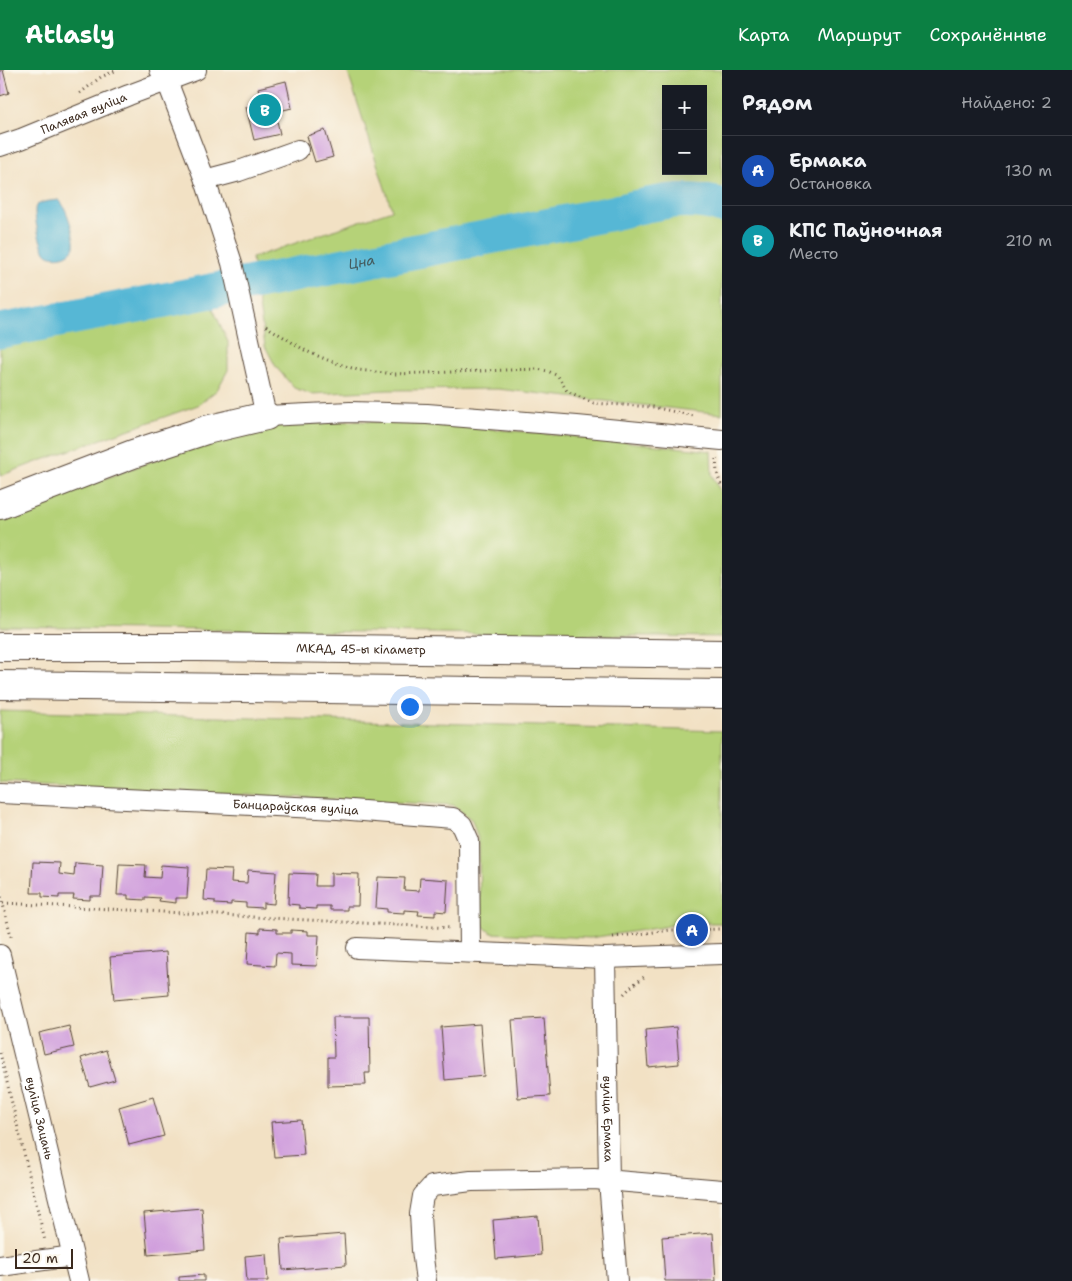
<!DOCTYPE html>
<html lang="ru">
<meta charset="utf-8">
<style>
:root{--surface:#171b24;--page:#20242c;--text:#f1f3f6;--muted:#9ea1a6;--line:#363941;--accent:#0b8043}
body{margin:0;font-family:"Shantell Sans",sans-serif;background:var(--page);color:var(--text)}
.controls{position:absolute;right:15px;top:15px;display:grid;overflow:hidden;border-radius:0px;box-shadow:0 5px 20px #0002}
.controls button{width:45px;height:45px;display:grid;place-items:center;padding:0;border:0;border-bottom:1px solid var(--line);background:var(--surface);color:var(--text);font:25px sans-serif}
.scale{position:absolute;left:15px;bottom:12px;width:58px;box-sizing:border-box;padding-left:5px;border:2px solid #3b2a1e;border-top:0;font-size:14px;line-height:18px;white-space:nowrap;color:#3b2a1e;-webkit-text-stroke:4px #fbf7ec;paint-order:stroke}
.you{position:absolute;left:409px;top:636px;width:18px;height:18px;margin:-12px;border:4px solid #fff;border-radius:50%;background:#1a73e8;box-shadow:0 0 0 8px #1a73e833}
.badge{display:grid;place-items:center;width:32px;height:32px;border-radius:50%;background:var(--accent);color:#fff;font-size:16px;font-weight:700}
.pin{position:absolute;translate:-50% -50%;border:2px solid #fff;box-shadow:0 1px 5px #0006}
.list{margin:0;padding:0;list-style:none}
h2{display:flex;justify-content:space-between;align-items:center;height:65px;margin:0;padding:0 20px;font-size:21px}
h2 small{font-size:16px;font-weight:400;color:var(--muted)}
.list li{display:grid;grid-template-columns:32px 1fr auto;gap:15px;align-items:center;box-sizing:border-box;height:70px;padding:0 20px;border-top:1px solid var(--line)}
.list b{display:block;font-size:19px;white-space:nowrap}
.list p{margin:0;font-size:16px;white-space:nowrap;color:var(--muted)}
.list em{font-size:16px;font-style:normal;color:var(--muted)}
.map{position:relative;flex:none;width:722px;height:1211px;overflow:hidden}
header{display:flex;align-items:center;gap:30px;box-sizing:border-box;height:70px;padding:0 25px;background:var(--accent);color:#fff}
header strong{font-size:24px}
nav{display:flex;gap:28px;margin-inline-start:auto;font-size:18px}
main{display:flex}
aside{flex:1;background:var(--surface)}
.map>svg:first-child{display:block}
.green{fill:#b5d278;stroke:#787e4b;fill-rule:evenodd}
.water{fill:#56b7d5;stroke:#48707a}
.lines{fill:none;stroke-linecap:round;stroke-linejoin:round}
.river{stroke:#56b7d5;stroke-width:35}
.building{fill:#d09fdd}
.minor-casing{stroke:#564537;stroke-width:22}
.highway-casing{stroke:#564537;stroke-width:30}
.path{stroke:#564537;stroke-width:3;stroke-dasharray:1 4;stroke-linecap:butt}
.minor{stroke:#fff;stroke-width:20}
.highway{stroke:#fff;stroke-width:28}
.labels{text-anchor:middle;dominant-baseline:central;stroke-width:4;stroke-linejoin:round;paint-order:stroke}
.street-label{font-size:12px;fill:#3b2a1e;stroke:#fbf7ec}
.water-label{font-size:14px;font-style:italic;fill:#445b5e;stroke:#fbf7ec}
</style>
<header>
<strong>Atlasly</strong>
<nav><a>Карта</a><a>Маршрут</a><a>Сохранённые</a></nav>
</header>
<main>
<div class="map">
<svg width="722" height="1211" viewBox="0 0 722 1211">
<rect width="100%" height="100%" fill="#fbf7ec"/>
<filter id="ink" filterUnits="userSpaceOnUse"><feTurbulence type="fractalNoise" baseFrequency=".02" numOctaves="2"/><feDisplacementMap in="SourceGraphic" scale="10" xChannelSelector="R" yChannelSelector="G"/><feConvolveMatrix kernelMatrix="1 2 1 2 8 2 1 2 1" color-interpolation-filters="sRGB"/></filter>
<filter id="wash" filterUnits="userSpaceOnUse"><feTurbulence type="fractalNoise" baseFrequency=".0096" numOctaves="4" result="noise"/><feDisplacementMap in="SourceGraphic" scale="20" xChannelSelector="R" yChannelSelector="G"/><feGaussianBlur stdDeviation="1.12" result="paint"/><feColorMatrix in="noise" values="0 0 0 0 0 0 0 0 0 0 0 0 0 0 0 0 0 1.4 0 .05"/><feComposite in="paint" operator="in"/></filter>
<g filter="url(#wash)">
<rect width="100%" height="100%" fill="#f2e1c4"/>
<!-- green -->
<path class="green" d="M347,0H722V344L498,319L388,320L311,324L294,318L276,297L265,276L252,188L392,140ZM666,19H703V101H666Z
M210,232L228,272V300L217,320L198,335L34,393L0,406V271Z
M356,351C475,355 593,368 711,381L712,405L722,425V567L0,557V448L208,370L274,356Z
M0,641L722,661V853H681L663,857L590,868L492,863L485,858L480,850L479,772L472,750L453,735L0,713Z"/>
<!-- water -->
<path class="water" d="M59,130C66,135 76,168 74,177C72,182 67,185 62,186C58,187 51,187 47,184C41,180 32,142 36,136C40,131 52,131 59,130Z"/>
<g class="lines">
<!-- river -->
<path class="river" id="s1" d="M0,261L165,230L613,143C649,134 685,124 722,136"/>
</g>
<g id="blocks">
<!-- building -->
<path class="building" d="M0,0H3L9,23L0,26Z
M286,11L292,38L275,42L280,64L254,70L246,37L262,34L258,18Z
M325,60L333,87L315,92L307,66Z
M33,792L60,793L59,804L74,806L75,793L103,795L101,826H90V830L73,829L74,825H59V828L42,827V823H31Z
M119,794L146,795L145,807L160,808L161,795L189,797L187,828H176V833L159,831L160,828L145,827V830L128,829V825H117Z
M206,799L232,800L231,812L247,813L248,800L276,802L274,834L263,833V838L246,837V833L231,832V835L215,834V831L204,830Z
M289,803L316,804L315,816H331V803L359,804L358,836H347V840H330V836H316V839L299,838V835L288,834Z
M378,807L405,808L404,820L419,821L420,808L448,810L446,842L435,841V846L418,845L419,841L404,840V843L387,842V839L376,838Z
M260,858L277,859V863H291V860L308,861V865H319L317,896L291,895V884L276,883L275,896L247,894L249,862L260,863Z
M166,882L169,925L114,930L110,887Z
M333,947H369L370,1003H365L366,1015L328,1016V987H334Z
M544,948L550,1026L518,1028L512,950Z
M480,954L484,1006L445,1010L441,957Z
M69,956L74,977L44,984L39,963Z
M676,957L679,994L648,997L645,960Z
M106,980L115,1010L90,1017L81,988Z
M153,1027L164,1066L129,1075L119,1037Z
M301,1050L304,1085L274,1087L271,1052Z
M202,1138L205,1180L148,1185L144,1143Z
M538,1146L541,1185L496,1189L493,1150Z
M713,1163L716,1211H665L662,1167Z
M344,1164L346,1195L283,1200L281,1169Z
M266,1184L268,1211H247L245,1186Z
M204,1205V1211H179V1207Z"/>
</g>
</g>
<g filter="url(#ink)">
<use href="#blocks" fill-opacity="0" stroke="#564537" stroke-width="1"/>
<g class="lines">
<!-- minor casing -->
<g class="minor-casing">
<g id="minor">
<path d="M160,0L167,11L205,110L232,193L266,346L350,342L427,344L577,356L722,370"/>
<path id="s2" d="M0,76L21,69L129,25L196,0"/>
<path d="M205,110L239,101L298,80"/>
<path id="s3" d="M0,723L338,739L453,748L462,755L469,771L470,881"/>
<path d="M357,878L605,888L722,884"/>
<path id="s4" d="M0,885L79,1211"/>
<path id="s5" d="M605,888L609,1111L617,1211"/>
<path d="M0,1196L73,1186"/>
<path d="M426,1211L422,1180L420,1144L423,1126L432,1116L471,1111L594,1109L722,1120"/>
</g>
</g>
<!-- highway casing -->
<g class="highway-casing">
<g id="highway">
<path d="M0,435L133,384L206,360L266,346"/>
<path id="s6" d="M0,577H197L722,584"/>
<path d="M0,615L722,624"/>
</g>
</g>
<!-- path -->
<path class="path" d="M80,23L101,7L117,0
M266,256L306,281L330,291L358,300L395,304L537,299L548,301L558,306L567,321L593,333L653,337L694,346
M716,389L717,403L722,418
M0,822L12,870
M3,833L451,858
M613,867L671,860L722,859
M624,924L633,915L644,907
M0,983L45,1171"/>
<!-- minor -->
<use href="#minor" class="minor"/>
<!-- highway -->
<use href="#highway" class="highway"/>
</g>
</g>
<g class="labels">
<!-- street labels -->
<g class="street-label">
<text stroke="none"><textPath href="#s2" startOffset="90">Палявая вуліца</textPath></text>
<text stroke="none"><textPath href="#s6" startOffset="361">МКАД, 45-ы кіламетр</textPath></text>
<text stroke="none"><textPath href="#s3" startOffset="296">Банцараўская вуліца</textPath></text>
<text stroke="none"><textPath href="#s4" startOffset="168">вуліца Зацань</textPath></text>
<text stroke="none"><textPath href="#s5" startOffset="161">вуліца Ермака</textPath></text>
</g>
<!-- water labels -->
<g class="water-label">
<text stroke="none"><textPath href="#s1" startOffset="368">Цна</textPath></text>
</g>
</g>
</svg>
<div class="controls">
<button>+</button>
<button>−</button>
</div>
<div class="scale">20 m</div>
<div class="you"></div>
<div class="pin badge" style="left:692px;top:860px;background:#1a4fb4">A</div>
<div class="pin badge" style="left:265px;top:40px;background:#0f9aa8">B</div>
</div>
<aside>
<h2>Рядом<small>Найдено: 2</small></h2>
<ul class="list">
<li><span class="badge" style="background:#1a4fb4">A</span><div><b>Ермака</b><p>Остановка</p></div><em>130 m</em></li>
<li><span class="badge" style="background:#0f9aa8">B</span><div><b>КПС Паўночная</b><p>Место</p></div><em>210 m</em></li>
</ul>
</aside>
</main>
